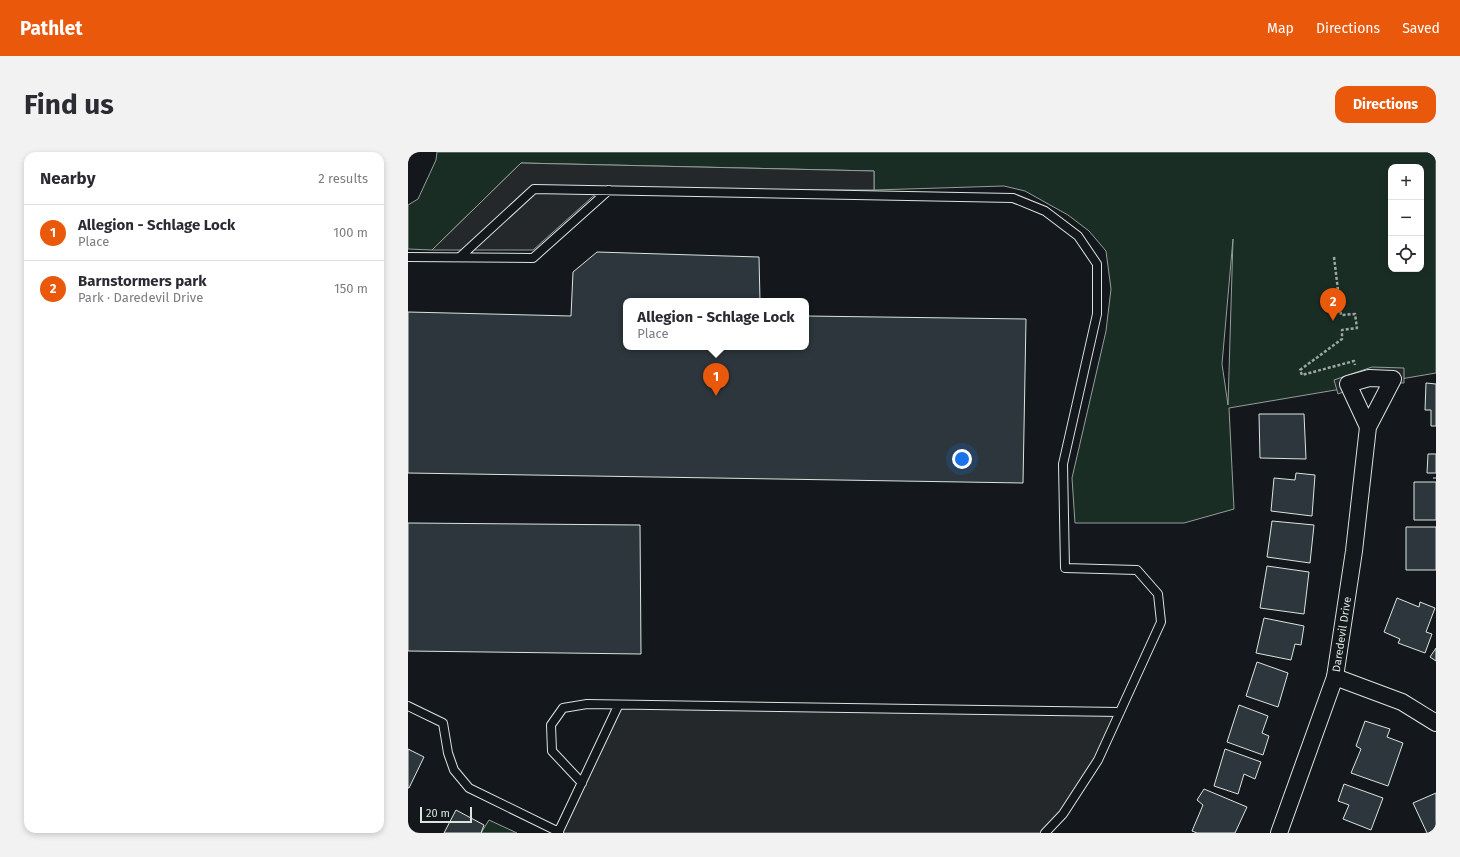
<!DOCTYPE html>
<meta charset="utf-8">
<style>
:root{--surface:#fff;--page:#f2f2f3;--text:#2b2b33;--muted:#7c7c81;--line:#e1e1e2;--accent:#ea580c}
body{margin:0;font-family:"Fira Sans",sans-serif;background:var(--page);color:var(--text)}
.controls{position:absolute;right:12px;top:12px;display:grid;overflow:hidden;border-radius:8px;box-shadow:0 2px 6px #0003}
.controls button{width:36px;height:36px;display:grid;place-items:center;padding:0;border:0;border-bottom:1px solid var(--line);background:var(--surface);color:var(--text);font:20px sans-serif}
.scale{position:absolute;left:12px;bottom:10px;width:52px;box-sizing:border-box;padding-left:4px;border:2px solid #d8e6dc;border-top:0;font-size:11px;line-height:14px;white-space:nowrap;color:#d8e6dc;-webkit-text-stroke:3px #14181c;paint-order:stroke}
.you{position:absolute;left:554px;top:307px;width:14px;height:14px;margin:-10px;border:3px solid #fff;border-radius:50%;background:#1a73e8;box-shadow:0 0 0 6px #1a73e833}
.badge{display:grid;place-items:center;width:26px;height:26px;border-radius:50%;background:var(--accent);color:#fff;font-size:13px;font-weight:700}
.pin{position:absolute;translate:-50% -33px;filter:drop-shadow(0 1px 2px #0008)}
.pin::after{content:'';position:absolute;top:21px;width:14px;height:12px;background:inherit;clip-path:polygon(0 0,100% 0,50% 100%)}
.popup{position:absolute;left:215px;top:146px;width:186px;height:52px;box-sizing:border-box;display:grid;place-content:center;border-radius:8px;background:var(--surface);filter:drop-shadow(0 1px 3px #0005);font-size:13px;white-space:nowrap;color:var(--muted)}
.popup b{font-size:15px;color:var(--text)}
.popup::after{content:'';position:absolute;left:50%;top:100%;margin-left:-8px;border:8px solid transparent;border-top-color:var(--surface)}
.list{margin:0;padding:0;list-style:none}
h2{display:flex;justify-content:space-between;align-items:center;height:52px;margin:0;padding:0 16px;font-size:17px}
h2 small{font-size:13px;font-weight:400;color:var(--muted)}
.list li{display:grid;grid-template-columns:26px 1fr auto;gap:12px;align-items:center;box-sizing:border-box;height:56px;padding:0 16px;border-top:1px solid var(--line)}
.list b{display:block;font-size:15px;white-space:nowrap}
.list p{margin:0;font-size:13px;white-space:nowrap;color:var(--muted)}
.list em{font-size:13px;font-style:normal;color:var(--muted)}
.icon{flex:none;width:22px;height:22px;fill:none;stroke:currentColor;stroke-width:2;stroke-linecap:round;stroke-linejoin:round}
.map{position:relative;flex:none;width:1028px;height:681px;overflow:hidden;border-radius:12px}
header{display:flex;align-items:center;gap:24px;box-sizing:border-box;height:56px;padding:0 20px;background:var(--accent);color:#fff}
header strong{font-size:19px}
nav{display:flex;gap:22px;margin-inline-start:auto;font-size:14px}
.intro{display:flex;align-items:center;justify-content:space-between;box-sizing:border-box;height:96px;padding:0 24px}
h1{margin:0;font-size:28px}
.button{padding:10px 18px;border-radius:12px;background:var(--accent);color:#fff;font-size:14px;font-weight:700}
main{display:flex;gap:24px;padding:0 24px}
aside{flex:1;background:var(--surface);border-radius:12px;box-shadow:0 2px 6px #0003}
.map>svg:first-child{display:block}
.green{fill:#1a2d24;stroke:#939e99;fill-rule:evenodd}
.parking{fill:#24282b;stroke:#939e99}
.building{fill:#2c363c;stroke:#d8e6dc}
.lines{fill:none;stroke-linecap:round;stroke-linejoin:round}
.lane-casing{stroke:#d8e6dc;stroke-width:10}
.street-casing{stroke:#d8e6dc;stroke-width:18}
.path{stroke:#9da8a2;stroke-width:2.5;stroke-dasharray:3 2;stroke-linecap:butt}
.lane{stroke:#14181c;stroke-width:8}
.street{stroke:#14181c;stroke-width:16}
.fence{stroke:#d8e6dc;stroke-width:1;stroke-dasharray:5 2;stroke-linecap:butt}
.labels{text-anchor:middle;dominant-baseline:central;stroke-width:3;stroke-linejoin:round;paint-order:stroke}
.street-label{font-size:11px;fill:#d8e6dc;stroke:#14181c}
</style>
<header>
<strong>Pathlet</strong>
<nav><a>Map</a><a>Directions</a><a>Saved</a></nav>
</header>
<div class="intro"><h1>Find us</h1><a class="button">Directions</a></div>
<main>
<aside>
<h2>Nearby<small>2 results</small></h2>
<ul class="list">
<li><span class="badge">1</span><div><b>Allegion - Schlage Lock</b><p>Place</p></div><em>100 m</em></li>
<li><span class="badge">2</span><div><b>Barnstormers park</b><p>Park · Daredevil Drive</p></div><em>150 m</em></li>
</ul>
</aside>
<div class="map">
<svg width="1028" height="681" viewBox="0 0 1028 681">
<rect width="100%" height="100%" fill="#14181c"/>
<!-- green -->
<path class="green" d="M29,0H1028V221L821,256L826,357L776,371H667L664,326L698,179L703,137L698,99L681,79L660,63L617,39L596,34L466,38V19L113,11L24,98L0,97V53L10,47L28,8ZM983,15H1013V117H983ZM825,87L820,253L814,212Z
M81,668L109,681H73Z"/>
<!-- parking -->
<path class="parking" d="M113,11L466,19V38H192L125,98H24Z
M964,215L996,216V231L961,230L930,242L926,228Z
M210,554L712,560L690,608L636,681H150Z"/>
<!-- building -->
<path class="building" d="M189,100L351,105L352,149H218V195H398V164L618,167L615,331L0,321V160L163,164L165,120Z
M1018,231L1028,232V274H1023V258H1017Z
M851,262H896L898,307L852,306Z
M1020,302H1028V321H1019Z
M888,321L907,323L904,364L863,359L866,326L887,328Z
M1006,330H1028V368H1006Z
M864,369L906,373L902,411L859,405Z
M0,371L232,373L233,502L0,499Z
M998,375H1028V418H998Z
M859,414L901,420L896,462L852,456Z
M989,446L1011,455L1012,450L1027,456L1018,480L1024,482L1017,501L990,491L992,487L976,480Z
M856,466L896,474L893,493L887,492L883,508L848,501Z
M1028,496V509L1022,505Z
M849,510L880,521L870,555L838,544Z
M831,553L860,564L854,581L861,584L855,603L819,590Z
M957,569L982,577L979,585L995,591L980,634L943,621L953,597L948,594Z
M0,597L16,605L1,636H0Z
M817,597L853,610L847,627L836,622L830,642L806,634Z
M936,632L975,646L963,678L935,667L941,653L930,649Z
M796,637L839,655L827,681H789L784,679L795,653L789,648Z
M1028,641V681H1019L1005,651Z
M48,658L76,673L73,681H36Z"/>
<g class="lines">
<!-- lane casing -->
<g class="lane-casing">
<path id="lane" d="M0,105L125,106L201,38
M52,105L126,37L605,46L637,59L670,84L689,112V162L655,312L657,416L729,418L750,442L753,470L690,608L655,662L637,681
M0,554L35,571L40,601L46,618L61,636L151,680
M174,631L144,599L143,573L155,556L179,552L712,560
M150,681L210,554"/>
</g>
<!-- street casing -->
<g class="street-casing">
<g id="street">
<path d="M927,525L994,550L1028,571"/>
<path id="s1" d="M871,681L927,525L946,399L960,275L985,227L961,226L940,232L960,275"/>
</g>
</g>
<!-- path -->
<path class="path" d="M926,105L933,163L947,162L949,176L934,178V187L892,218L894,223L946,209L947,213"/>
<!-- lane -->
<use href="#lane" class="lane"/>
<!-- street -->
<use href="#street" class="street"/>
<!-- fence -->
<path class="fence" d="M1025,326H1028"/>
</g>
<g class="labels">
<!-- street labels -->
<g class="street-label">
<text stroke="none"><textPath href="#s1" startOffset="209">Daredevil Drive</textPath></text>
</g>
</g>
</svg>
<div class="controls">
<button>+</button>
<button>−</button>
<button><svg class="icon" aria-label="locate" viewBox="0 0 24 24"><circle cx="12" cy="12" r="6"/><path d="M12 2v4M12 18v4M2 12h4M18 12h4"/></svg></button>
</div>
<div class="scale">20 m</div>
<div class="you"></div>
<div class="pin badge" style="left:308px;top:244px">1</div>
<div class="popup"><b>Allegion - Schlage Lock</b>Place</div>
<div class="pin badge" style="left:925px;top:169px">2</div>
</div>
</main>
